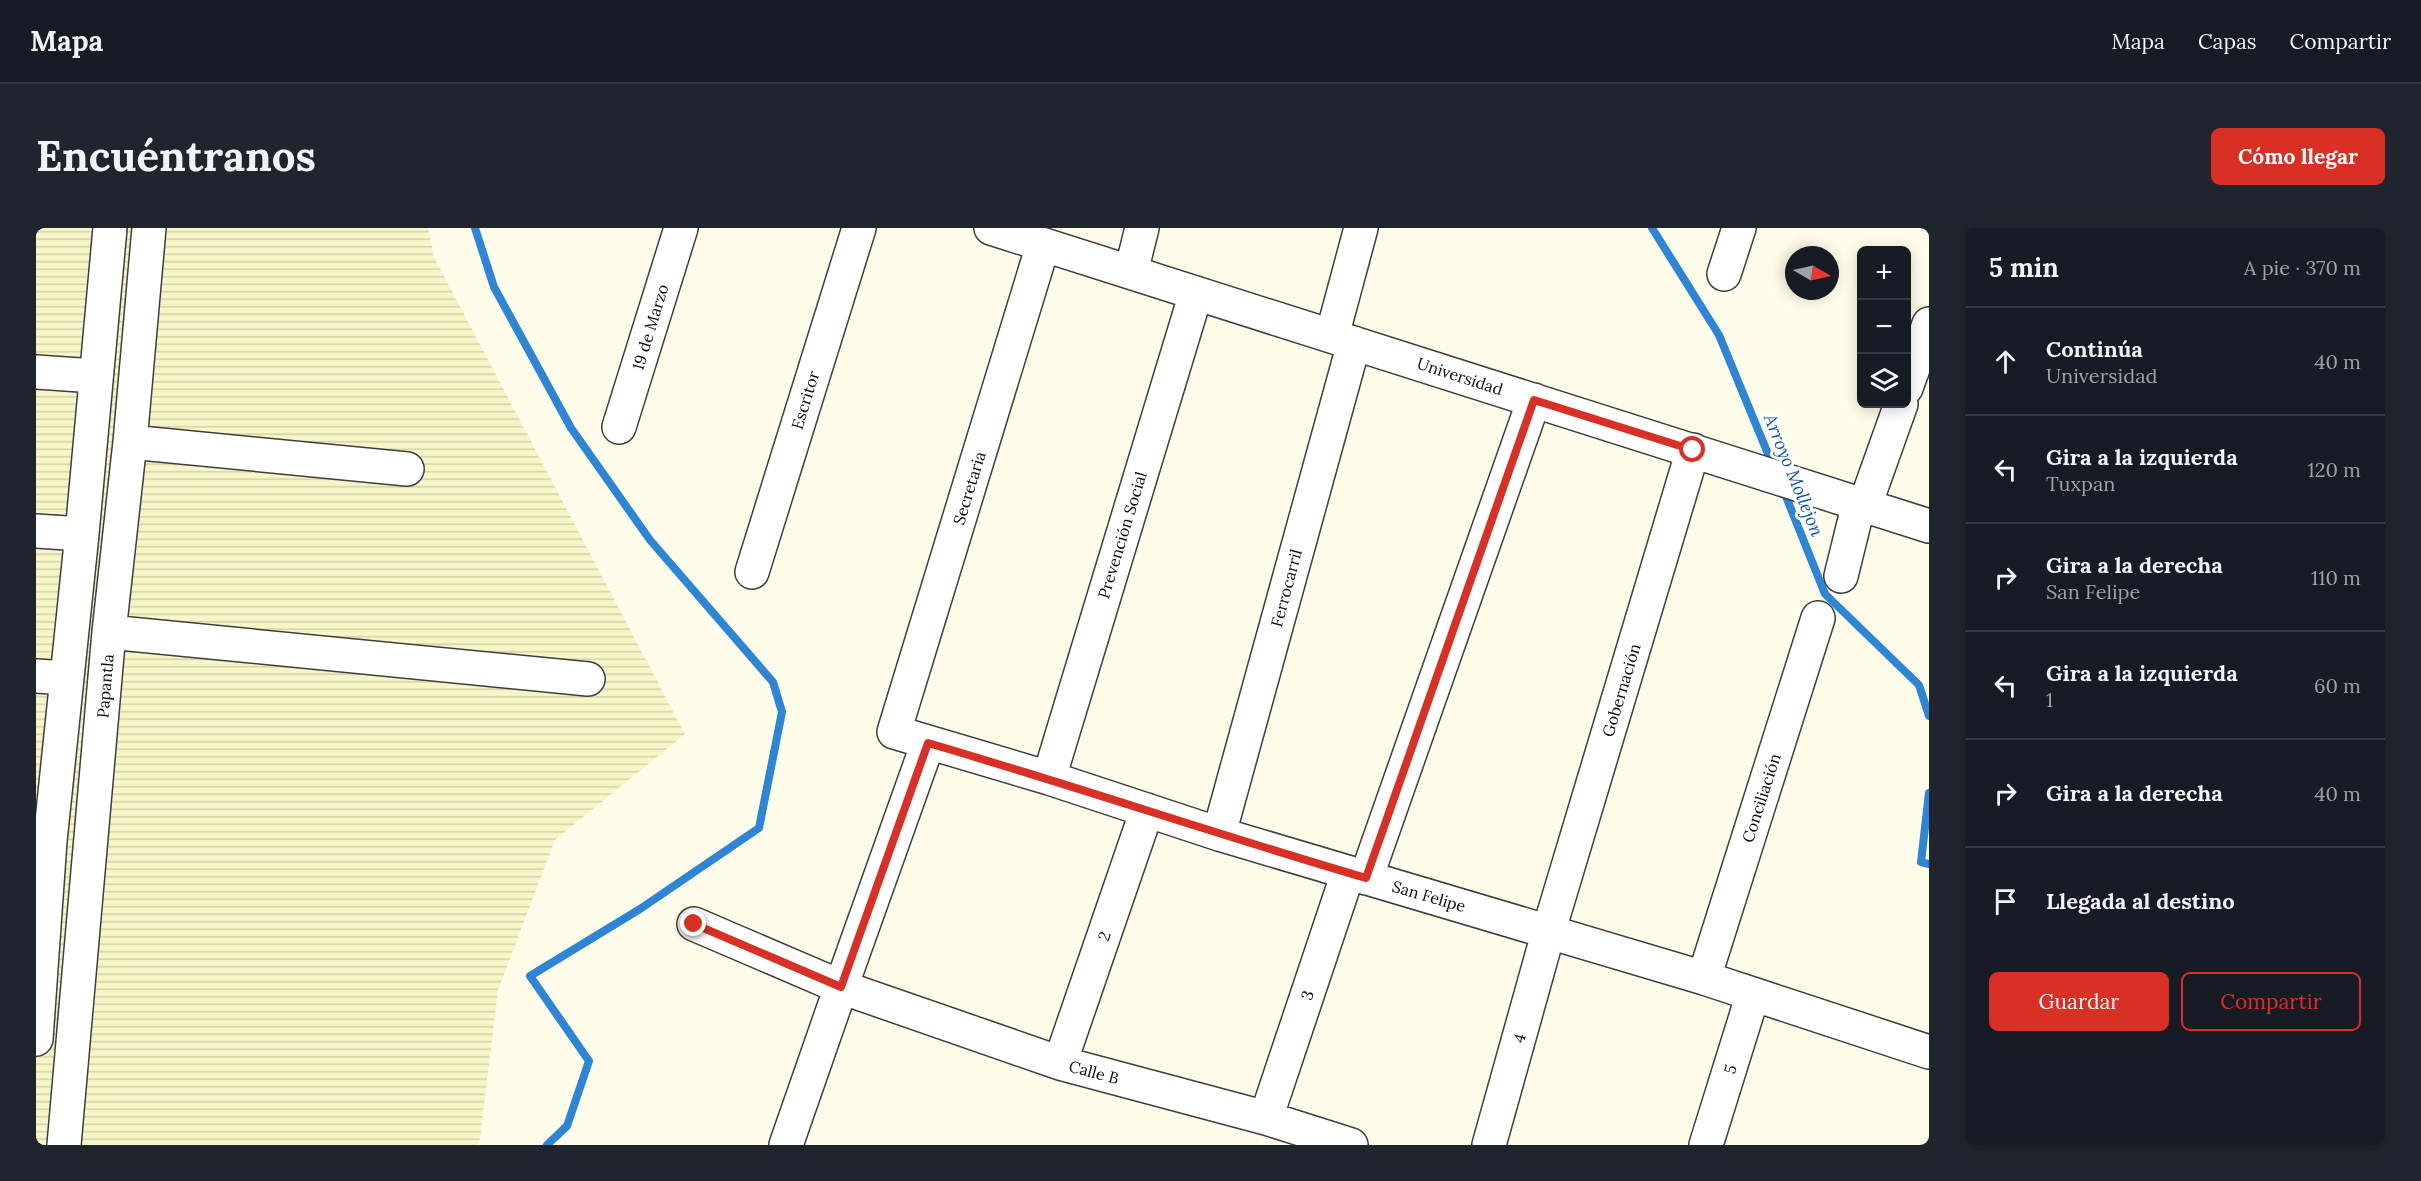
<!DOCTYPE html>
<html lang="es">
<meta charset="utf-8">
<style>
:root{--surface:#171b24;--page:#20242c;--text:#f1f3f6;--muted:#9ea1a6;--line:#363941;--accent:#d93025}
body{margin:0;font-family:Lora,serif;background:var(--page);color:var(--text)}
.controls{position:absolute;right:18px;top:18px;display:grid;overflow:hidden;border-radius:9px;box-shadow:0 3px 15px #0003}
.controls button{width:54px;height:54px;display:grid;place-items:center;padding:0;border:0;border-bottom:2px solid var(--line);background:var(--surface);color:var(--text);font:30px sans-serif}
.compass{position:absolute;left:1749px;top:18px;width:54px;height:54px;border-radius:50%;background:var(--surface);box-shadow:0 3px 15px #0003;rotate:99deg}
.stop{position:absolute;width:18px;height:18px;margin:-14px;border:4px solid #d93025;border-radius:50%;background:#fff}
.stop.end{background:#d93025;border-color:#fff;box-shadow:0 2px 6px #0008}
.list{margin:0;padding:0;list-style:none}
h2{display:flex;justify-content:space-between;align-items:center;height:78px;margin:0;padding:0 24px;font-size:26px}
h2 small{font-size:20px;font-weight:400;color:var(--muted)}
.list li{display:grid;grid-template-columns:39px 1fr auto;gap:18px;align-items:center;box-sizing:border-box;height:108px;padding:0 24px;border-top:2px solid var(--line)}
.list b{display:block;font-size:22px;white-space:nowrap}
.list p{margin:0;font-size:20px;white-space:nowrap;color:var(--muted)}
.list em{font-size:20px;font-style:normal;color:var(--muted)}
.actions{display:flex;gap:12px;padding:18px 24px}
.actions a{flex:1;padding:14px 0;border:2px solid var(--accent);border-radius:9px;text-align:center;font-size:21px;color:var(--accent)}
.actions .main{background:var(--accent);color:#fff}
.icon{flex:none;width:33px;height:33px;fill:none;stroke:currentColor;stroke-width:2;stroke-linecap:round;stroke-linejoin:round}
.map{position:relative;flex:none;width:1893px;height:917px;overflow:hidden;border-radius:9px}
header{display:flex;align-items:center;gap:36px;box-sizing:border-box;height:84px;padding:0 30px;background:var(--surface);border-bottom:2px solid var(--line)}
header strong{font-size:28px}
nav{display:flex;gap:33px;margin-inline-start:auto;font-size:21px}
.intro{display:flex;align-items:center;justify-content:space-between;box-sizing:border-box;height:144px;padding:0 36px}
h1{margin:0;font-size:42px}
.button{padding:15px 27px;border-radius:9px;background:var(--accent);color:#fff;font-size:21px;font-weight:700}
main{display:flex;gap:36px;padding:0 36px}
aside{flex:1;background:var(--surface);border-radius:9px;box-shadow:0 3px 15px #0003}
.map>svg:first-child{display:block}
.farmland{fill:url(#farmland-rules)}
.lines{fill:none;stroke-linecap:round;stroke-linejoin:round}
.stream{stroke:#2d85d5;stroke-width:8}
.minor-casing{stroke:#3e3e3e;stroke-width:36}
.minor{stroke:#fff;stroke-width:33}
.route{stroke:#d93025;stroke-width:8}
.labels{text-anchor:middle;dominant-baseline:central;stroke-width:6;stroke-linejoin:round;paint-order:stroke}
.street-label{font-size:16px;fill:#0b0b0b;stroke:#fff}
.water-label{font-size:18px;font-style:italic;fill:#0e56a2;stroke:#fff}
</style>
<header>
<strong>Mapa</strong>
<nav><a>Mapa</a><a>Capas</a><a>Compartir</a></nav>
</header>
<div class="intro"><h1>Encuéntranos</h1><a class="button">Cómo llegar</a></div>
<main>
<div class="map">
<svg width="1893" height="917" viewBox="0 0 1893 917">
<defs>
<pattern id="farmland-rules" width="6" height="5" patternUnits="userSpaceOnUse" patternTransform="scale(1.5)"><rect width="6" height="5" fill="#f6f6c7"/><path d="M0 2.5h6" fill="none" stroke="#d2d2aa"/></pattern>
</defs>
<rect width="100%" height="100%" fill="#fffce9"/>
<!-- farmland -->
<path class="farmland" d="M0,0H392L398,29L649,506L519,612L462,762L444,911L441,917H0Z"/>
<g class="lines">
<!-- stream -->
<path class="stream" d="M439,0L458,59L535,200L614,312L737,454L746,484L723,600L604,681L494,748L553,833L531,898L511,917
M1616,0L1683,107L1737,238
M1747,261L1789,366L1883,457L1893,488
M1893,565L1885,634L1893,636"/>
<!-- minor casing -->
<g class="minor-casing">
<path id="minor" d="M955,0L1893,298
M1007,17L858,504L1013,550L1183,606L1668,750L1893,824
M1095,44L1106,0
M1688,46L1703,0
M1296,108L1325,0
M0,144L59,148
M1870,160L1893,96
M583,199L645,0
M94,214L371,241
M1829,277L1865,176
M0,303L46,306
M716,344L823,0
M1805,348L1823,275
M73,404L552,451
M0,448L30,450
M892,515L805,759L1024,835L1230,890L1315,917
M1013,550L1160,65
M1183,606L1318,115
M1330,650L1498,172
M658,696L805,759L750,917
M1668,750L1782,390
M0,811L14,613L46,306L74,0
M1024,835L1111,582
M1230,890L1312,645
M28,917L73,404L94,214L113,0
M1453,917L1513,702L1657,222
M1670,917L1717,766"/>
</g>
<!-- minor -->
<use href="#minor" class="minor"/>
</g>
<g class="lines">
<!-- route -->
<path class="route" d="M658,696L805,759L892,515C1039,558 1183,607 1330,650L1498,172L1657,222"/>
</g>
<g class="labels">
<!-- street labels -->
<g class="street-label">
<text transform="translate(614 99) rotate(-73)">19 de Marzo</text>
<text transform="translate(1424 148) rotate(18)">Universidad</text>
<text transform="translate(769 172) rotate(-73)">Escritor</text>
<text transform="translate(933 260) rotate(-73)">Secretaria</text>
<text transform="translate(1086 307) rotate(-73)">Prevención Social</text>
<text transform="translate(1250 360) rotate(-75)">Ferrocarril</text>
<text transform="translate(69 458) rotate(-85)">Papantla</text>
<text transform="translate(1585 462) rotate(-73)">Gobernación</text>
<text transform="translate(1725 570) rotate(-72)">Conciliación</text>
<text transform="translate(1393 668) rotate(16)">San Felipe</text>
<text transform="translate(1068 708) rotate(-71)">2</text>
<text transform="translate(1271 767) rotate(-71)">3</text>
<text transform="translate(1483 810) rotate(-75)">4</text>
<text transform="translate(1694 841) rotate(-73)">5</text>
<text transform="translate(1058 844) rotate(15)">Calle B</text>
</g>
<!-- water labels -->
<g class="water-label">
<text transform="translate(1758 247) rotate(68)">Arroyo Mollejon</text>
</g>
</g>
</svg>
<div class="controls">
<button>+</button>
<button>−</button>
<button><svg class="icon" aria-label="layers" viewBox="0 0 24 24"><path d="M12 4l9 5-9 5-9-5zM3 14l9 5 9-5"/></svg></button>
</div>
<svg class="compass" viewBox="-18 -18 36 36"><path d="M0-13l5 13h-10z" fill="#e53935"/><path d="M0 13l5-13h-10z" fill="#9ea1a6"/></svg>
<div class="stop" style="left:1657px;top:222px"></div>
<div class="stop end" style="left:658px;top:696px"></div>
</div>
<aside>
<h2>5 min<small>A pie · 370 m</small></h2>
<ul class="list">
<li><svg class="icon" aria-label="ahead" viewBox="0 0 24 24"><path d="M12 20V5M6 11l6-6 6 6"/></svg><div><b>Continúa</b><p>Universidad</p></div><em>40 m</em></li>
<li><svg class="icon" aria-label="left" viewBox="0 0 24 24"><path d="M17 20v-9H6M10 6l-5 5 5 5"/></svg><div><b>Gira a la izquierda</b><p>Tuxpan</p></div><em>120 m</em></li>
<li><svg class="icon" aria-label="right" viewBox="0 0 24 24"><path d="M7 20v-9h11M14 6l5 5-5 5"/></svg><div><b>Gira a la derecha</b><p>San Felipe</p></div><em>110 m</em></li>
<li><svg class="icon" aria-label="left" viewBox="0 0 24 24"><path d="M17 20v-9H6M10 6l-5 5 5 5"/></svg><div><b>Gira a la izquierda</b><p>1</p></div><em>60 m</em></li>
<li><svg class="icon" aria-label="right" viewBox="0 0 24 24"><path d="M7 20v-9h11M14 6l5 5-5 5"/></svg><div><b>Gira a la derecha</b></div><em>40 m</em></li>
<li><svg class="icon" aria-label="arrive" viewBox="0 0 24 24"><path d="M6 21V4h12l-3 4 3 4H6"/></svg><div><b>Llegada al destino</b></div></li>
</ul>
<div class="actions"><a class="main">Guardar</a><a>Compartir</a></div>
</aside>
</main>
